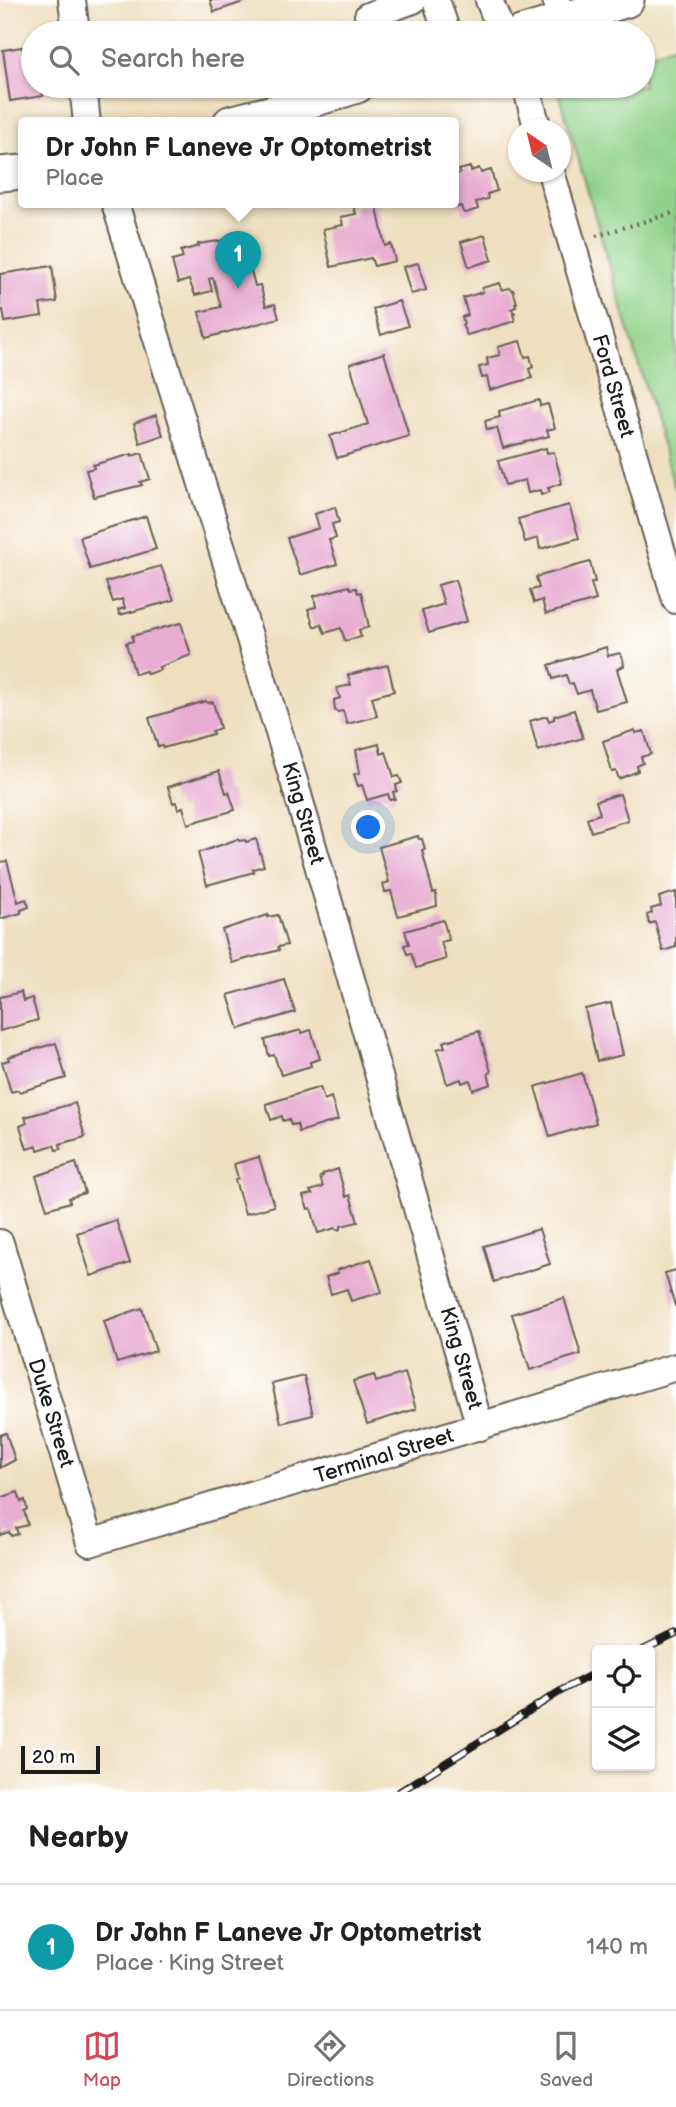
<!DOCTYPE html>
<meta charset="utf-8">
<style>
:root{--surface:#fff;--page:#f6f6f6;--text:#202124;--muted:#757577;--line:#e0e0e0;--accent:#d1495b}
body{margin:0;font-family:"Balsamiq Sans",sans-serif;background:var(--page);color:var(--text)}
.controls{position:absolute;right:21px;bottom:21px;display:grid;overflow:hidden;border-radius:7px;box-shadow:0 2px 5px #0004}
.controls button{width:63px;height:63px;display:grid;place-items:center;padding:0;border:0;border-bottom:2px solid var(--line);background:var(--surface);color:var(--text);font:35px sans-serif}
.compass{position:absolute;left:508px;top:119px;width:63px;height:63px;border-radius:50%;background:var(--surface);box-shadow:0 2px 5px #0004;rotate:325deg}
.scale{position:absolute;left:21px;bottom:18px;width:79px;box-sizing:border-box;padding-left:7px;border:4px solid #1c1c1c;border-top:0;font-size:19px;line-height:24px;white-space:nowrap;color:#1c1c1c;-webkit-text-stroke:5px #fff;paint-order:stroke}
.you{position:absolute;left:369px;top:828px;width:24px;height:24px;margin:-18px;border:5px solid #fff;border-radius:50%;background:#1a73e8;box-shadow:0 0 0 10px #1a73e833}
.badge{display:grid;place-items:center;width:46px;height:46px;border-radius:50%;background:var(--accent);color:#fff;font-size:23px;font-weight:700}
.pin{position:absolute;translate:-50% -58px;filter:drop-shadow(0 2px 4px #0008)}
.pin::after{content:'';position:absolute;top:37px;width:24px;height:21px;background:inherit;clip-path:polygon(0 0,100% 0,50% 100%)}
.popup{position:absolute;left:18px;top:117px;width:441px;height:91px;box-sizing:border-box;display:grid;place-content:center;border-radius:7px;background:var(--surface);filter:drop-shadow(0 2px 5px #0005);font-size:23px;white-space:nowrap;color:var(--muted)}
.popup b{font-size:26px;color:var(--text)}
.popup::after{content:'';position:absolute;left:50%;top:100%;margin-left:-14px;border:14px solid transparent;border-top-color:var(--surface)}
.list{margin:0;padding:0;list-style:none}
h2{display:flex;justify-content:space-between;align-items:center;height:91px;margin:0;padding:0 28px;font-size:30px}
h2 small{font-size:23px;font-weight:400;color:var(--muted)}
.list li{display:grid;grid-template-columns:46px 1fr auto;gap:21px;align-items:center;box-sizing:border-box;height:126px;padding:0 28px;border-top:2px solid var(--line)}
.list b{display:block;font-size:26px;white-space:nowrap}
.list p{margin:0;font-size:23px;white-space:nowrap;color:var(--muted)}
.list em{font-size:23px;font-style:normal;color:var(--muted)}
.icon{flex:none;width:38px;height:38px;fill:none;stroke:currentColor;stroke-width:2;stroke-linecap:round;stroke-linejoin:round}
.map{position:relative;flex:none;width:676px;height:1792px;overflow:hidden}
.search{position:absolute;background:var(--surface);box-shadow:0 2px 5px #0004;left:21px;right:21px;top:21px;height:77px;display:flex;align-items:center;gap:18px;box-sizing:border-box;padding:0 24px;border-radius:38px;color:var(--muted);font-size:26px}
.sheet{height:217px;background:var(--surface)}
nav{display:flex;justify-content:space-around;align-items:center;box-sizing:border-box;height:98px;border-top:2px solid var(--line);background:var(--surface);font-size:19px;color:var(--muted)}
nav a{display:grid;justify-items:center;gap:4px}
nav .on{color:var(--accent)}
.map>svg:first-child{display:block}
.green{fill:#90d289;stroke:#567752;stroke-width:2}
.building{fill:#e7acd0}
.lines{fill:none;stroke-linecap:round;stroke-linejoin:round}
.minor-casing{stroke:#666055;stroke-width:30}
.major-casing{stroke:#666055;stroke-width:37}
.path{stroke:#666055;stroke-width:4.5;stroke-dasharray:2 5;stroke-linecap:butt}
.minor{stroke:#fff;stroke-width:26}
.major{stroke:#fff;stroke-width:33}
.rail-casing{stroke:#1c1c1c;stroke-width:8}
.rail{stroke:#fff;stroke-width:5;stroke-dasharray:16;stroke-linecap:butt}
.labels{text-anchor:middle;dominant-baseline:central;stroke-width:5;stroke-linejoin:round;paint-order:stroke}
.street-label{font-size:21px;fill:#1c1c1c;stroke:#fff}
</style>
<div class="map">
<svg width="676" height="1792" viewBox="0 0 676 1792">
<rect width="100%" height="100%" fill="#fff"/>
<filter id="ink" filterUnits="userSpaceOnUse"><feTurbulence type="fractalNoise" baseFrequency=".0143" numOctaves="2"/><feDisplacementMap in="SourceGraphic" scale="14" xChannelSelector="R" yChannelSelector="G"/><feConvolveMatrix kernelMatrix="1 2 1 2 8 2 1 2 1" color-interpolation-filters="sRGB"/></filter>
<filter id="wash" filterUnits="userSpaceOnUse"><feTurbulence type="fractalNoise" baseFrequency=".00686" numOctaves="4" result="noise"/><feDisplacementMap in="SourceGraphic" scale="28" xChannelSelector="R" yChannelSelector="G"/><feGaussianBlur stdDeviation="1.57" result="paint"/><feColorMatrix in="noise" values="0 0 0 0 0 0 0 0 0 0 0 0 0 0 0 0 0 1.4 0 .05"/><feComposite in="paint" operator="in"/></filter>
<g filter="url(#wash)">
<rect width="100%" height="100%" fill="#efdfc0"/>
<!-- green -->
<path class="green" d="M676,45V492L557,86H643V56Z"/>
<g id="blocks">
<!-- building -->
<path class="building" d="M210,0H245L246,1L214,12Z
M22,47L23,54L33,52V86H42L43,96L10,101L3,50Z
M470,167L471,171L479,168L481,173L491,170L497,191L487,194L488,199L476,202L478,209L466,213L463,212L461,206L458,207L453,192V175L460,173L459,170Z
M376,203L385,246L391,244L395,261L374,266L371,258L331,267L323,229L343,225L341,217L356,214L354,207Z
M485,235L492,260L469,267L461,242Z
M224,240L227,248L244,243L255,286L260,285L266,306L275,304L279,318L206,338L199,312L221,307L213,278L209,279L212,291L195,295L189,280L178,283L172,261L183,258L181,251L199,246L198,244Z
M418,263L426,290L411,294L403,267Z
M52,266L57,302L40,304L42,316L5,322L3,310H0V274Z
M500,283L502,290L509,288L513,290L517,303L515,304L516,307L511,309L515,313L513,314L515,321L467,335L462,325L464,324L462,317L468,315L463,298L483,292L482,288Z
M399,301L408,326L381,335L373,309Z
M520,341L525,357L530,356L533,367L529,369L532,378L490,390L487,377L482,378L479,367L488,365L487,358L500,355L498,347Z
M384,353L409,436L337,458L330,436L368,424L350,364Z
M539,400L540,406L548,404L555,428L547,430L549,436L503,448L497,428L487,430L485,421L500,417L499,411Z
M156,415L163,435L140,443L134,423Z
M546,448L547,453L554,452L562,483L548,488L550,492L541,495L540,490L528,493L525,480L505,485L498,461Z
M142,453L150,479L140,482L142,485L94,497L86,470L94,468L93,465L132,454V456Z
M569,505L579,538L540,549L538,538L525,542L518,519Z
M335,507L339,522L332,524L336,538L329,540L337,564L300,575L287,538L319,528L315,514Z
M146,516L156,549L90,569L80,537Z
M590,562L595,582L591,583L596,600L546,614L542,600L534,603L530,590L539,588L536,577Z
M161,566L174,600L120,615L118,610L125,608L122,599L113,602L106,582Z
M455,580L467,621L429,633L422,611L444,604L438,585Z
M349,586L351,589L356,588L358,593L361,592L369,627L359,630L361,637L345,641L341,628L325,633L321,624L314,627L308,609L316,607L314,596Z
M181,623L191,655L159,667L160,670L147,674L146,671L135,674L126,643L133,641L132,636Z
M606,647L608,656L620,653L623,659L624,666L617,669L627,702L596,710L590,690L577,694L573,683L569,684L566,675L553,679L549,665Z
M388,665L394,691L372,697L377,716L347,724L343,711L337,712L335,710L334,700L340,698L337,688L351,685L348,675Z
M206,701L207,703L213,702L220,728L212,731L213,734L163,748L162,746L158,747L149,718Z
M574,710L583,738L538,751L530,721L547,716L549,721L554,719V716Z
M635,730L636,733L644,731L651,754L641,757L643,763L637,766L638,771L619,779L616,771L612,772L603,741Z
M379,744L381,754L386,752L394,777L399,776L402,783L396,785L397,791L393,792L395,799L390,800L388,794L367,800L362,785L358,786L354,774L360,773L356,750Z
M219,771L226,793L229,792L235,810L188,824L183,807L178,809L176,802L173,803L168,787Z
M620,794L628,820L591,832L587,818L600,814L596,801Z
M418,836L419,839H422L425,849L422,850L433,893L436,892L437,906L398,916L391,891L385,892L383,884L389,882L379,847Z
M238,839L239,841L245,840L246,842L256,839L264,866L253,869L254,872L207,885L198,853Z
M7,861L18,902L26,899L29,907L21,910V913L0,919V862Z
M676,892V947L663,951L655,922L649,924L647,915L652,913L651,909L661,906L659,897Z
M268,915V917L278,915L287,945L278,947L279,950L232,963L222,930Z
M443,920L449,940L441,942L446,959L416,968L411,953L407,954L404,945L409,944L405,931Z
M284,979L295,1012L239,1029L228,995Z
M21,992L23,1001L32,998L38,1020L0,1031V997Z
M611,1003L623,1055L597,1061L585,1009Z
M301,1030L302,1033L311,1030L320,1059L310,1062L311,1066L281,1075L274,1055L269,1056L265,1040Z
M479,1031L491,1072L488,1073L491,1084L473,1090L470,1080L462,1083L461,1079L447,1084L437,1049L445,1047L443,1042Z
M56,1043L66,1078L19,1092L18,1090L11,1092L2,1062L9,1060L8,1057Z
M582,1073L596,1123L550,1137L535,1087Z
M320,1087L324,1100L331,1097L338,1120L299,1132L297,1124L291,1125L289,1119L283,1121L282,1116L271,1120L266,1104Z
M75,1103L85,1137L60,1144L61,1149L56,1150L54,1145L38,1150L37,1146L27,1149L20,1126L27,1123L25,1117Z
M259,1157L274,1206L245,1214L235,1180L238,1178L234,1164Z
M76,1163L85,1193L69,1198L70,1202L47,1209L36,1176Z
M338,1169L346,1197L350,1195L358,1222L341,1226V1229L337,1230L336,1228L318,1233L311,1208L308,1209L303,1196L312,1194L310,1191L323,1187L320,1177L323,1176V1174Z
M116,1220L130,1263L91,1276L77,1233Z
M539,1229L550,1264L494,1282L484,1246Z
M371,1259L382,1292L351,1301L347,1289L331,1294L326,1277L338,1273L337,1270Z
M676,1270V1306H675L665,1273Z
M564,1298L581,1354L530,1370L512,1314Z
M142,1308L156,1351L117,1363L104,1321Z
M405,1373L416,1409L367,1424L353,1381L374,1375L376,1382Z
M304,1376L313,1415L281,1423L272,1384Z
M6,1433L15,1460L0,1468V1435Z
M18,1492L21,1502L25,1500L27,1509L24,1511L28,1525L16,1528L18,1534L11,1536L9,1532L0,1535V1498Z"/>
</g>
</g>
<g filter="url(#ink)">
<use href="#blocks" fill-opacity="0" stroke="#666055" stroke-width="2"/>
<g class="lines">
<!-- minor casing -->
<g class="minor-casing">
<path id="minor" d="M72,0L76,33
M436,0L447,33
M489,0L502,33
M556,0L564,20
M373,33L368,16L413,0
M83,86L87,123
M526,86L538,130
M551,172L676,600
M115,203L294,781L480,1427
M0,1243L90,1543L676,1367"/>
</g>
<!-- major casing -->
<g class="major-casing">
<path id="major" d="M521,33L627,0
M230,123L285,109L357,86
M0,174L23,172"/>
</g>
<!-- path -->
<path class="path" d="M596,236L676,212"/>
<!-- minor -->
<use href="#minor" class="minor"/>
<!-- major -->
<use href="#major" class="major"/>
<!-- rail casing -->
<g class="rail-casing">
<path id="rail" d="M643,1650L676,1634
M399,1792L564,1689L597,1672"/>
</g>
<!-- rail -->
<use href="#rail" class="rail"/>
</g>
</g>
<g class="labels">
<!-- street labels -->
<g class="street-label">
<text transform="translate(613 386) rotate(74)">Ford Street</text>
<text transform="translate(303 813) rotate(74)">King Street</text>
<text transform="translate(461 1358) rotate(74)">King Street</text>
<text transform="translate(51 1413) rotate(73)">Duke Street</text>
<text transform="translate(384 1456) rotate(-17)">Terminal Street</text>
</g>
</g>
</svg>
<div class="controls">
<button><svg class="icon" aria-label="locate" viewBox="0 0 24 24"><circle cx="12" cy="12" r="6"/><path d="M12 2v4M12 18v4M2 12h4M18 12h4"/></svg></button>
<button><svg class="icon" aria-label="layers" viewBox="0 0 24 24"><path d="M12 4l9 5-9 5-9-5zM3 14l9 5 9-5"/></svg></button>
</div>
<svg class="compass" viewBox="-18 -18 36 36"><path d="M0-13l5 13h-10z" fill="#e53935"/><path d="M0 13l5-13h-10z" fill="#757577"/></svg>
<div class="scale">20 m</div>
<div class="you"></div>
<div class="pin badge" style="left:238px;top:289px;background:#0f9aa8">1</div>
<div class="popup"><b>Dr John F Laneve Jr Optometrist</b>Place</div>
<div class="search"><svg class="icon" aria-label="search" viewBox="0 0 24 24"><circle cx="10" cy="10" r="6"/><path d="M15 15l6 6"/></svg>Search here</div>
</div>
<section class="sheet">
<h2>Nearby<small></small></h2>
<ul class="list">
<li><span class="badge" style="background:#0f9aa8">1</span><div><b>Dr John F Laneve Jr Optometrist</b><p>Place · King Street</p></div><em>140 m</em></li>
</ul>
</section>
<nav>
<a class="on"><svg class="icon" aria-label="map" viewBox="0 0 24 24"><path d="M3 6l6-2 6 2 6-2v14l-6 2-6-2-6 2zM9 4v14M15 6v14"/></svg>Map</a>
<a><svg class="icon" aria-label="directions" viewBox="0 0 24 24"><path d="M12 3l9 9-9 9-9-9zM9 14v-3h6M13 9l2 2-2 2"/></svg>Directions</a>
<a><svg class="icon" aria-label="saved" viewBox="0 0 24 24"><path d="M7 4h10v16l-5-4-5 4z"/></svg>Saved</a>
</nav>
